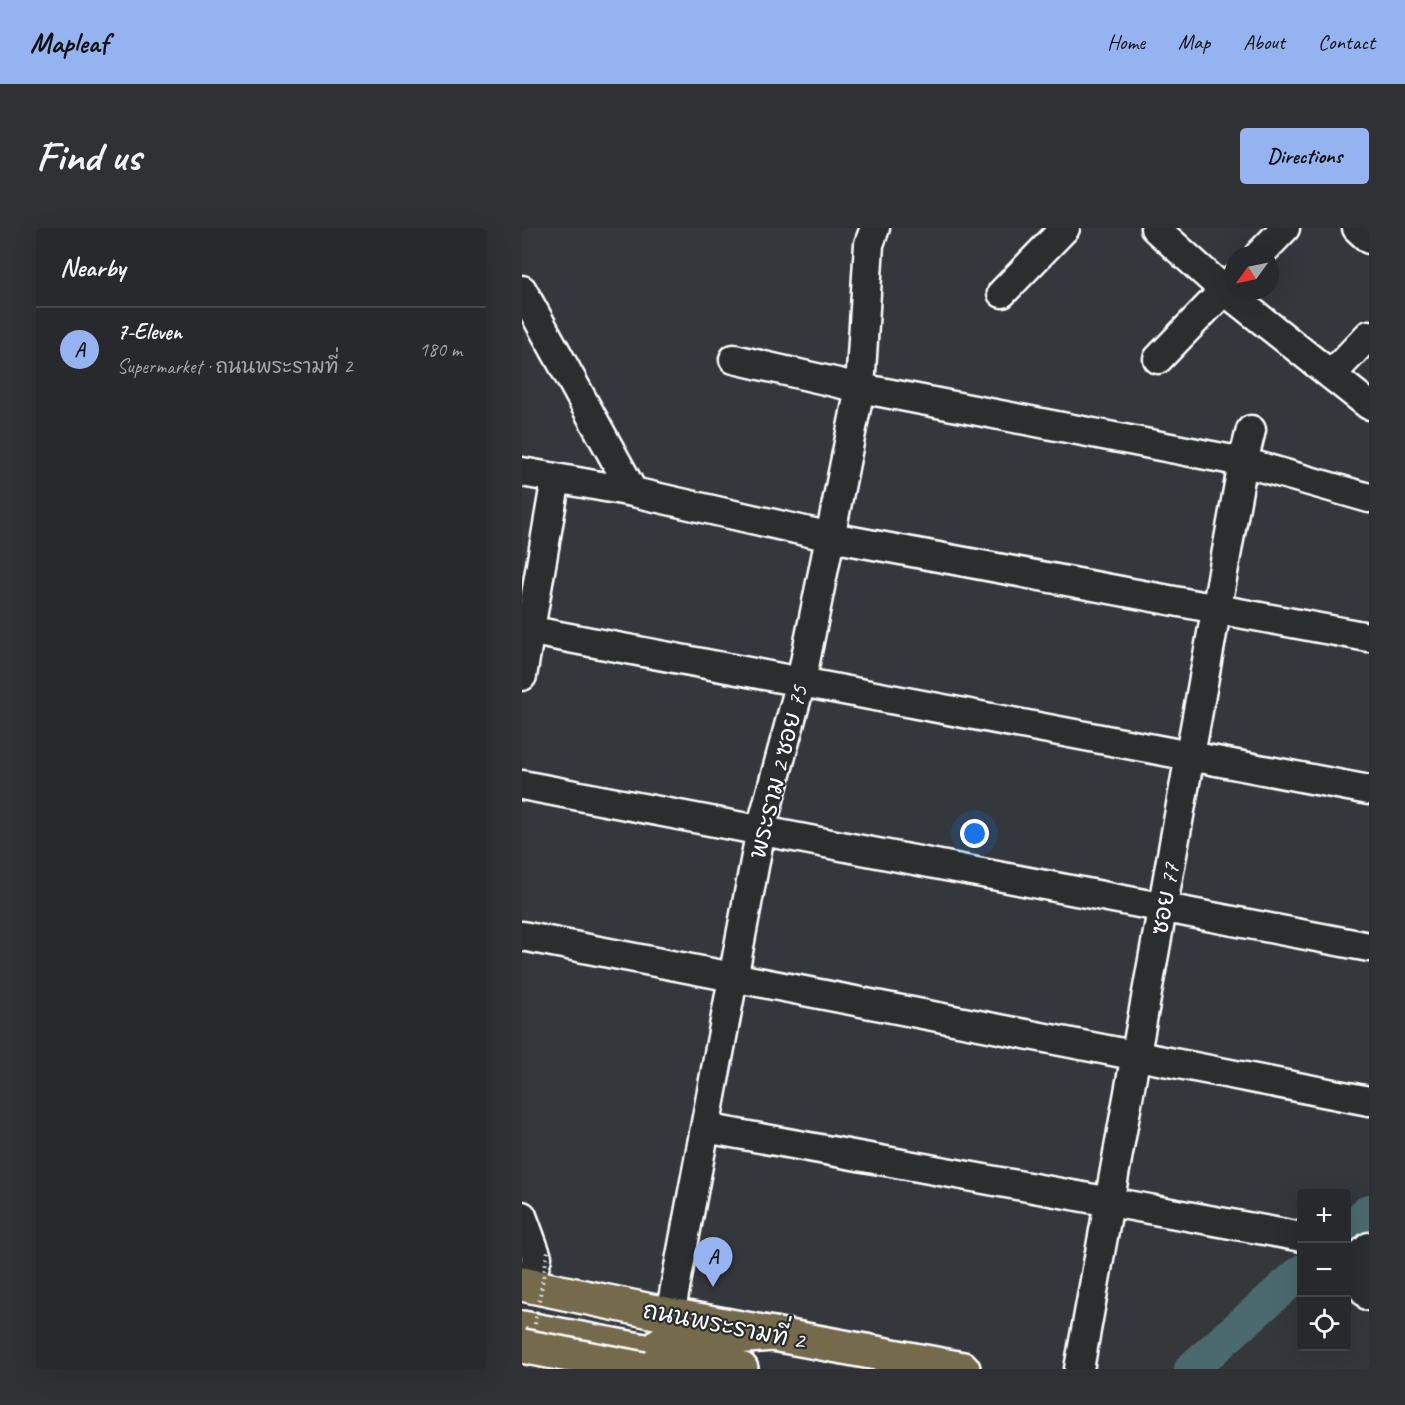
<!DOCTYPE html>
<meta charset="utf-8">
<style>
:root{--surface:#27292d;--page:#2f3135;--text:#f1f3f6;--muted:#a4a6aa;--line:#434549;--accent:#95b2f1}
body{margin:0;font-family:Caveat,"Playpen Sans Thai",sans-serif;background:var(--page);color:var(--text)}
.controls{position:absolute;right:18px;bottom:18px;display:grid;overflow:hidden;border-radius:6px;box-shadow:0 6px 24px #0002}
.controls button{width:54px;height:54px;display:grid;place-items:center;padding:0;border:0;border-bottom:2px solid var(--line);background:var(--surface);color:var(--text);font:30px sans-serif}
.compass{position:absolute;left:703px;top:18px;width:54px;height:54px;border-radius:50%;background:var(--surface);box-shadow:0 6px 24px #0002;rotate:237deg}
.you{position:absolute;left:453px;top:606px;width:21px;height:21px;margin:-15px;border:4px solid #fff;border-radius:50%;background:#1a73e8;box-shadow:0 0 0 9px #1a73e833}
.badge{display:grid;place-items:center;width:39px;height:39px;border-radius:50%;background:var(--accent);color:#111;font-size:20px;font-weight:700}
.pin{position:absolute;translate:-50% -50px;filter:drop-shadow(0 2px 3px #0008)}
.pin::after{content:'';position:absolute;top:32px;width:21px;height:18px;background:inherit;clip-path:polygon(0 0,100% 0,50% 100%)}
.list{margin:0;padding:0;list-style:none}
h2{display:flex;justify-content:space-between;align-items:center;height:78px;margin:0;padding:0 24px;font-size:26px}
h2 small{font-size:20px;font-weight:400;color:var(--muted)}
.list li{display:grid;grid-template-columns:39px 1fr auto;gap:18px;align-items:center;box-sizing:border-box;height:84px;padding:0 24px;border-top:2px solid var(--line)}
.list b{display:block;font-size:22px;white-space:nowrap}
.list p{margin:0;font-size:20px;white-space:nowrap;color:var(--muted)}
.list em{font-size:20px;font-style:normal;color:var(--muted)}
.icon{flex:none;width:33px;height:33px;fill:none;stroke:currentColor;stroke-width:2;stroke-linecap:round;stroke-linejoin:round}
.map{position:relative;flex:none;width:847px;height:1141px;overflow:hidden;border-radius:6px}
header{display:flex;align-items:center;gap:36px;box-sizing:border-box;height:84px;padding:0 30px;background:var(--accent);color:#111}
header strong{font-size:28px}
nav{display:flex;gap:33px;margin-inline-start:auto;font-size:21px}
.intro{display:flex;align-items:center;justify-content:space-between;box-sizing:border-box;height:144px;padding:0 36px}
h1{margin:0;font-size:42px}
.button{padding:15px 27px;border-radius:6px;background:var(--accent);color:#111;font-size:21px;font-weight:700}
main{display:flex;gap:36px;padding:0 36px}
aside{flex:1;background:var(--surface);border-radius:6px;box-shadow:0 6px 24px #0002}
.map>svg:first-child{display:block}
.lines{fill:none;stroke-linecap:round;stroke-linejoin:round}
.river{stroke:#4c6b6e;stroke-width:34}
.minor-casing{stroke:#fff;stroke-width:33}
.major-casing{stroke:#fff;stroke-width:38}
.highway-casing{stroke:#fff;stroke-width:38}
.minor{stroke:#2a2d2e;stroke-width:28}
.major{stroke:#746b4b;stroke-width:33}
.highway{stroke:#746b4b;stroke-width:33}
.highway-bridge-casing{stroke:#fff;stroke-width:38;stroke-linecap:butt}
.path-bridge{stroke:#fff;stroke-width:4;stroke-dasharray:1.5 4.5;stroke-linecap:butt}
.highway-bridge{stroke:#746b4b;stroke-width:33}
.labels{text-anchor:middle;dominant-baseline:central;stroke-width:4.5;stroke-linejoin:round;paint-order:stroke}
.street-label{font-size:24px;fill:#fff;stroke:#2a2d2e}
</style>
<header>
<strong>Mapleaf</strong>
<nav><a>Home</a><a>Map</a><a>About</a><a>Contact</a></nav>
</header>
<div class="intro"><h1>Find us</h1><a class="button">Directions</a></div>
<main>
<aside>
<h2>Nearby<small></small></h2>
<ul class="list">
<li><span class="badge">A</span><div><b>7-Eleven</b><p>Supermarket · ถนนพระรามที่ 2</p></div><em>180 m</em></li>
</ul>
</aside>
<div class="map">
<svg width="847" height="1141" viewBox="0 0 847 1141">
<rect width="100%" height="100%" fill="#34373c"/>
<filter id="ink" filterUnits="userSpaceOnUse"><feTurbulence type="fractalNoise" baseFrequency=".0167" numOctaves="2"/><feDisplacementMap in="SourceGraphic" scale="12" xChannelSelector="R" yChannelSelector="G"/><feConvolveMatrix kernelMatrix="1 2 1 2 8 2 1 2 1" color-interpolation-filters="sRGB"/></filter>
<g filter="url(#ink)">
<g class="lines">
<!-- river -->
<path class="river" d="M824,1003L847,983
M669,1141L780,1043"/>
<!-- minor casing -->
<g class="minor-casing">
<path id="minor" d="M633,0L702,62L847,177
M835,0L847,11
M737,27L763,0
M0,62L111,264
M480,65L543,0
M212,131L338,160L721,234L847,270
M636,131L712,52
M809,147L847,107
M0,244L111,264L309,309L846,409
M0,401L847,562
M0,448L34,250
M0,557L847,719
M0,708L847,873
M183,900L780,1009
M0,988L15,1029L7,1058
M847,1019L833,1032L838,1057L847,1068
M148,1087L239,601L279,454L338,160L347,16L353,0
M557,1141L721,234L729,202"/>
</g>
<!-- major casing -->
<g class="major-casing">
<path id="major" d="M0,1056L148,1087L441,1141"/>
</g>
<!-- highway casing -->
<g class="highway-casing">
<path id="highway" d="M0,1100L219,1141
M140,1115L251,1106"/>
</g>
<!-- minor -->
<use href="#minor" class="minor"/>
<!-- major -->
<use href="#major" class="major"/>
<!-- highway -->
<use href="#highway" class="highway"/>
<!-- highway-bridge casing -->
<g class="highway-bridge-casing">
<path id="highway-bridge" d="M0,1118L121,1141"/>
</g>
<!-- path-bridge -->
<path class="path-bridge" d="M13,1096L26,1023"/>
<!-- highway-bridge -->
<use href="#highway-bridge" class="highway-bridge"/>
</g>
</g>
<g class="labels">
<!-- street labels -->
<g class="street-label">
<text transform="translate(256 544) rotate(-76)">พระราม 2 ซอย 75</text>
<text transform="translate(643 671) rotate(-80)">ซอย 77</text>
<text transform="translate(202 1097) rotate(11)">ถนนพระรามที่ 2</text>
</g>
</g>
</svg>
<div class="controls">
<button>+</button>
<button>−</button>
<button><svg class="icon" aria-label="locate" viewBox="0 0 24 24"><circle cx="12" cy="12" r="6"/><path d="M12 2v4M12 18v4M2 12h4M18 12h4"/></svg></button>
</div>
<svg class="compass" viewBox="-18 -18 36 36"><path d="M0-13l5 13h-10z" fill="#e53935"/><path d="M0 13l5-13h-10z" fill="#a4a6aa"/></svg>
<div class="you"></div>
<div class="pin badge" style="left:191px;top:1059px">A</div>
</div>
</main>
